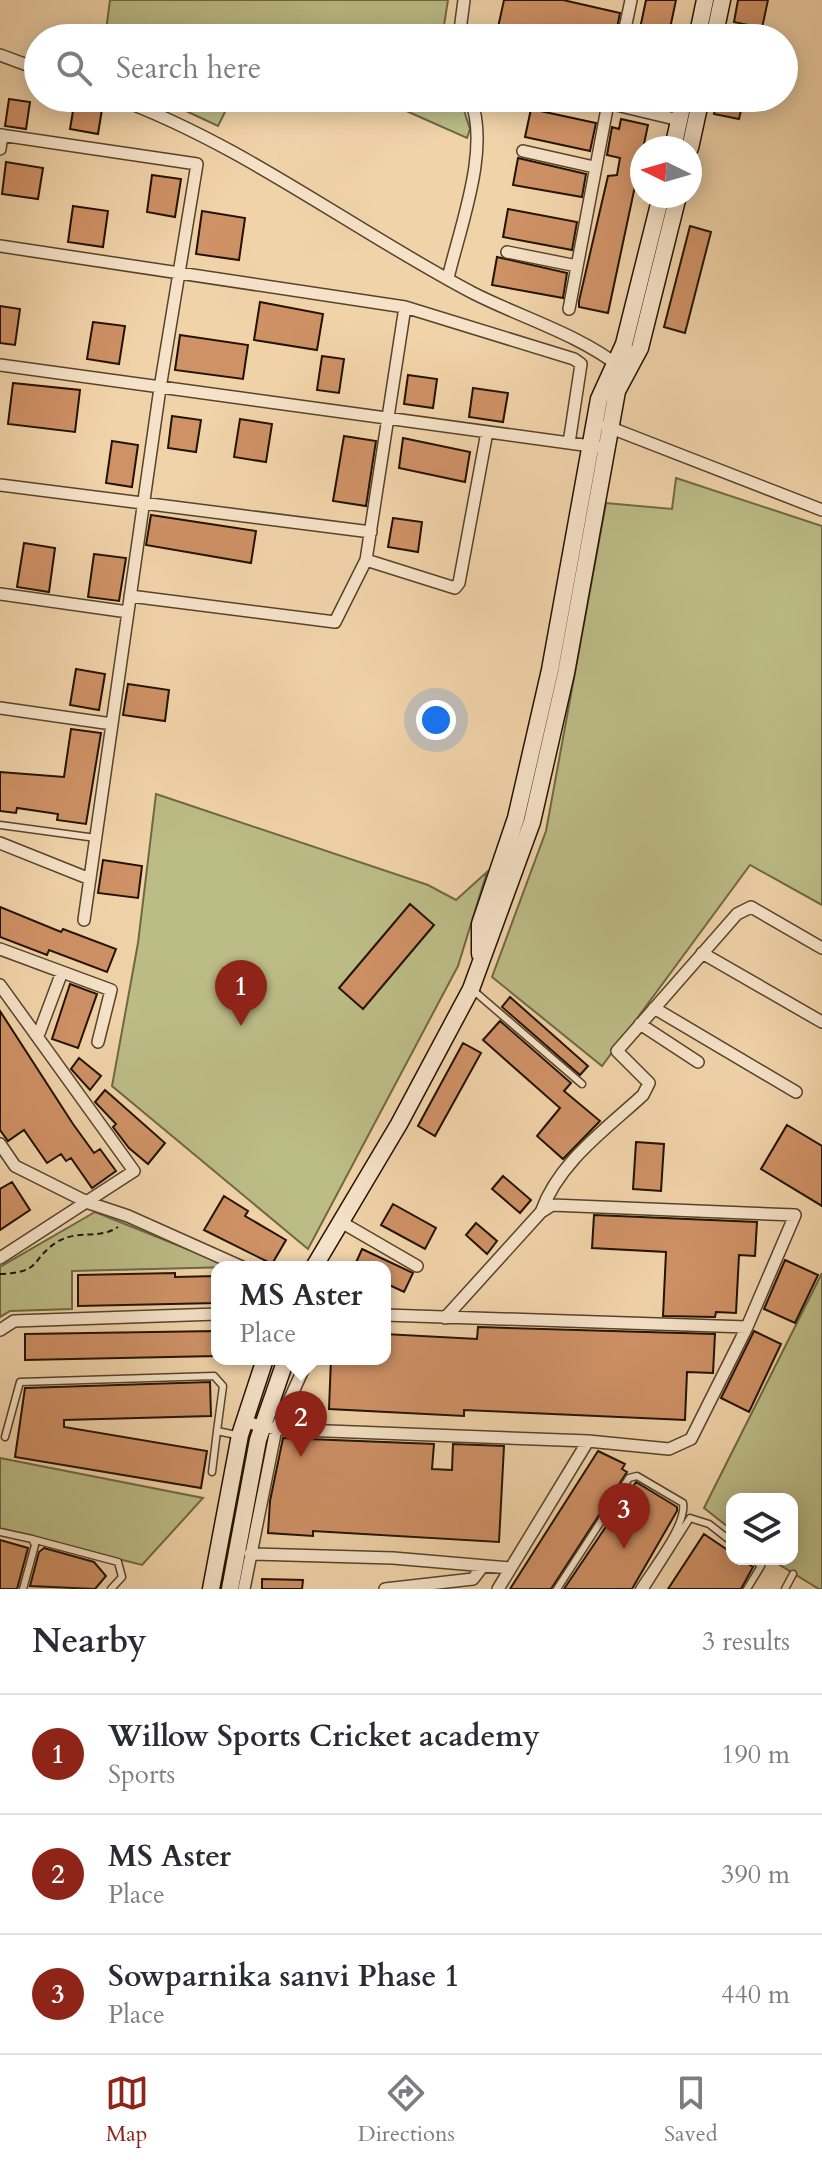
<!DOCTYPE html>
<style>
:root{--surface:#fff;--page:#f2f2f3;--text:#2b2b33;--muted:#7c7c81;--line:#e1e1e2;--accent:#8f2418}
body{margin:0;font-family:Cardo,serif;background:var(--page);color:var(--text)}
.controls{position:absolute;right:24px;bottom:24px;display:grid;overflow:hidden;border-radius:16px;box-shadow:0 4px 20px #0003}
.controls button{width:72px;height:72px;display:grid;place-items:center;padding:0;border:0;border-bottom:2px solid var(--line);background:var(--surface);color:var(--text);font:40px sans-serif}
.compass{position:absolute;left:630px;top:136px;width:72px;height:72px;border-radius:50%;background:var(--surface);box-shadow:0 4px 20px #0003;rotate:275deg}
.you{position:absolute;left:436px;top:720px;width:28px;height:28px;margin:-20px;border:6px solid #fff;border-radius:50%;background:#1a73e8;box-shadow:0 0 0 12px #1a73e833}
.badge{display:grid;place-items:center;width:52px;height:52px;border-radius:50%;background:var(--accent);color:#fff;font-size:26px;font-weight:700}
.pin{position:absolute;translate:-50% -66px;filter:drop-shadow(0 2px 4px #0008)}
.pin::after{content:'';position:absolute;top:42px;width:28px;height:24px;background:inherit;clip-path:polygon(0 0,100% 0,50% 100%)}
.popup{position:absolute;left:211px;top:1261px;width:180px;height:104px;box-sizing:border-box;display:grid;place-content:center;border-radius:16px;background:var(--surface);filter:drop-shadow(0 2px 6px #0005);font-size:26px;white-space:nowrap;color:var(--muted)}
.popup b{font-size:30px;color:var(--text)}
.popup::after{content:'';position:absolute;left:50%;top:100%;margin-left:-16px;border:16px solid transparent;border-top-color:var(--surface)}
.list{margin:0;padding:0;list-style:none}
h2{display:flex;justify-content:space-between;align-items:center;height:104px;margin:0;padding:0 32px;font-size:34px}
h2 small{font-size:26px;font-weight:400;color:var(--muted)}
.list li{display:grid;grid-template-columns:52px 1fr auto;gap:24px;align-items:center;box-sizing:border-box;height:120px;padding:0 32px;border-top:2px solid var(--line)}
.list b{display:block;font-size:30px;white-space:nowrap}
.list p{margin:0;font-size:26px;white-space:nowrap;color:var(--muted)}
.list em{font-size:26px;font-style:normal;color:var(--muted)}
.icon{flex:none;width:44px;height:44px;fill:none;stroke:currentColor;stroke-width:2;stroke-linecap:round;stroke-linejoin:round}
.map{position:relative;flex:none;width:822px;height:1589px;overflow:hidden}
.search{position:absolute;background:var(--surface);box-shadow:0 4px 20px #0003;left:24px;right:24px;top:24px;height:88px;display:flex;align-items:center;gap:20px;box-sizing:border-box;padding:0 28px;border-radius:44px;color:var(--muted);font-size:30px}
.sheet{height:464px;background:var(--surface)}
nav{display:flex;justify-content:space-around;align-items:center;box-sizing:border-box;height:112px;border-top:2px solid var(--line);background:var(--surface);font-size:22px;color:var(--muted)}
nav a{display:grid;justify-items:center;gap:4px}
nav .on{color:var(--accent)}
.map>svg:first-child{display:block}
.green{fill:#bcbc87;stroke:#6f6844;stroke-width:2}
.building{fill:#cf9166;stroke:#221300;stroke-width:2}
.lines{fill:none;stroke-linecap:round;stroke-linejoin:round}
.lane-casing{stroke:#56432a;stroke-width:9}
.street-casing{stroke:#56432a;stroke-width:14}
.secondary-casing{stroke:#221300;stroke-width:19}
.path{stroke:#221300;stroke-width:2;stroke-dasharray:6 4;stroke-linecap:butt}
.lane{stroke:#f6e2c8;stroke-width:6}
.street{stroke:#f6e2c8;stroke-width:11}
.secondary{stroke:#f6e2c8;stroke-width:16}
</style>
<div class="map">
<svg width="822" height="1589" viewBox="0 0 822 1589">
<rect width="100%" height="100%" fill="#f1d3aa"/>
<filter id="stains"><feTurbulence type="fractalNoise" baseFrequency=".0025" numOctaves="4"/><feColorMatrix values="0 0 0 0 .2 0 0 0 0 .09 0 0 0 0 .02 0 0 0 .5 -.17"/></filter>
<radialGradient id="worn" r=".72"><stop offset=".6" stop-color="#630" stop-opacity="0"/><stop offset="1" stop-color="#630" stop-opacity=".3"/></radialGradient>
<!-- green -->
<path class="green" d="M110,0H448L442,38H105Z
M158,98H232L218,126Z
M377,98H460L470,129L467,138Z
M676,478L822,526V905L750,865L602,1066L492,977L546,831L606,503L672,509Z
M156,794L428,885L456,900L487,872L458,966L308,1249L112,1086L138,943Z
M95,1212L232,1267L72,1271V1309L10,1311L0,1317V1267Z
M822,1273V1589H819L770,1559H792V1499H732V1530L704,1508Z
M0,1458L203,1498L142,1565L0,1529Z"/>
<!-- building -->
<path class="building" d="M504,0H563L620,13L615,38L551,27L549,38H525L522,31L506,27L497,32Z
M646,0H676L668,38H638Z
M738,0H768L762,28L734,22Z
M718,98H744L739,119L714,114Z
M9,99L30,102L26,129L5,126Z
M75,99L103,103L98,134L70,129Z
M531,109L596,123L590,151L525,137Z
M621,119L648,125L608,313L579,307V301L608,176L617,175L620,158L607,155L612,127L619,129Z
M518,158L586,174L582,197L513,185Z
M6,162L43,168L38,199L2,194Z
M152,175L181,179L175,217L147,212Z
M73,206L108,211L103,247L68,242Z
M508,209L577,222L572,250L503,237Z
M202,211L245,218L239,260L196,254Z
M690,226L711,232L685,333L664,327Z
M497,257L567,273L563,298L492,285Z
M260,302L323,314L317,350L254,340Z
M0,306L20,309L15,345L0,343Z
M93,322L125,326L119,364L87,359Z
M180,335L248,345L243,379L175,370Z
M322,356L344,359L339,393L317,390Z
M408,375L437,379L433,408L404,404Z
M13,383L80,390L75,432L8,424Z
M473,388L508,393L503,422L469,417Z
M172,416L201,420L196,452L168,448Z
M240,419L272,424L266,462L234,457Z
M344,436L376,441L366,506L333,501Z
M403,438L470,452L465,482L399,468Z
M112,441L138,445L132,487L106,483Z
M151,515L256,531L251,563L146,545Z
M393,518L422,522L418,552L388,547Z
M24,543L55,548L49,592L17,587Z
M94,554L126,558L119,601L88,597Z
M76,669L105,674L99,710L70,705Z
M128,684L169,690L165,721L123,715Z
M71,729L101,733L86,824L57,820L58,814L17,808L16,813L0,811V772L64,777Z
M103,860L142,866L138,898L98,893Z
M410,904L434,925L363,1009L339,988Z
M0,907L61,932L63,929L116,949L107,972L49,950L47,955L0,937Z
M70,984L97,994L78,1048L52,1039Z
M510,997L588,1066L580,1075L502,1007Z
M0,1011L73,1124L94,1153L100,1149L116,1171L92,1188L71,1158L66,1161L61,1154L47,1163L24,1130L8,1141L0,1130Z
M500,1021L571,1083L564,1091L600,1121L563,1159L537,1136L560,1108L483,1040Z
M463,1043L481,1053L435,1136L418,1126Z
M79,1058L101,1076L90,1090L71,1069Z
M105,1090L165,1143L148,1164L129,1148L113,1127L116,1124L95,1102Z
M787,1125L822,1146V1206L761,1169Z
M636,1142L664,1144L661,1191L633,1189Z
M503,1176L531,1200L520,1213L492,1189Z
M12,1182L30,1210L0,1230V1189Z
M224,1196L248,1211L245,1216L286,1240L272,1264L204,1230Z
M393,1204L436,1228L425,1249L381,1225Z
M594,1215L757,1222L755,1256L739,1255L736,1313L716,1312L715,1317L663,1316L666,1252L592,1248Z
M476,1223L497,1241L487,1254L466,1235Z
M362,1249L413,1273L404,1292L385,1283V1267H354Z
M785,1260L818,1275L795,1323L764,1309Z
M175,1273V1277L217,1276V1303L78,1306V1275Z
M478,1327L715,1334L713,1373L687,1372L685,1420L464,1410V1416L329,1409L331,1359H385V1334L477,1339Z
M217,1331V1356L25,1360V1334Z
M754,1331L781,1344L749,1412L721,1398Z
M210,1382L211,1416L64,1420V1427L207,1451L201,1488L15,1457L25,1388Z
M283,1438L434,1444L432,1469L452,1470L453,1444L504,1446L499,1542L313,1531V1536L268,1533L270,1501Z
M598,1451L625,1464L622,1469L627,1472L551,1589H510Z
M636,1482L677,1507V1511L632,1589H564Z
M704,1534L732,1553V1559H741L753,1567L741,1589H668Z
M0,1540L28,1548L17,1589H0Z
M44,1548L94,1562L106,1576L95,1589L30,1586L39,1552Z
M262,1579L303,1580L302,1589H262Z"/>
<g class="lines">
<!-- lane casing -->
<g class="lane-casing">
<path id="lane" d="M0,825L96,838
M474,991L582,1084
M5,1437L20,1382L214,1376L223,1386L217,1431
M212,1472L217,1431L236,1435
M0,1532L32,1539L35,1545L23,1589
M32,1539L118,1562L122,1577L111,1589
M557,1589L629,1478L637,1476L683,1503C687,1525 651,1569 639,1589
M645,1589L690,1518L709,1524L732,1542
M747,1589L761,1566L753,1559
M785,1589L793,1574"/>
</g>
<!-- street casing -->
<g class="street-casing">
<path id="street" d="M505,35L517,38
M459,38L464,0
M623,38L631,0
M0,55L38,69
M116,98C244,145 353,230 473,293C520,317 578,334 620,367
M608,103L679,120
M0,135L197,164L160,388L84,920
M0,149L2,135
M523,151L594,167
M0,246L405,307L366,560L335,622L130,596
M507,252L577,266
M448,278C460,227 491,147 470,98
M405,307L574,359L581,364L569,443
M569,309L609,98
M0,365L598,447
M606,426L822,510
M0,485L371,532
M366,560L455,588L459,583L487,432
M0,594L128,612
M0,708L112,724
M0,843L90,879
M0,949L111,990L98,1042
M702,953L822,1022
M0,985L134,1171L0,1258
M654,1008L796,1092
M640,1024L698,1062
M38,1036L62,972
M0,1144L15,1166L89,1203L128,1216L242,1267
M541,1212C559,1162 605,1130 643,1095L649,1083L617,1051L737,914L751,907L822,948
M341,1222L417,1266
M385,1315L747,1327
M0,1330L14,1321L217,1314
M244,1422L276,1429L588,1441L669,1449L691,1439L747,1327L795,1215L552,1205L541,1212L445,1318
M250,1554L393,1558L510,1568
M244,1589L276,1429L308,1359
M385,1589L473,1579L483,1566
M498,1589L588,1441"/>
</g>
<!-- secondary casing -->
<g class="secondary-casing">
<path id="secondary" d="M697,38L705,0
M714,38L722,0
M673,148L684,98
M690,148L701,98
M480,954V924L516,818L550,670L599,399L624,344L661,196
M314,1267L399,1124L471,989L532,822L566,673L617,391L640,348L678,196
M211,1589L240,1435L265,1359
M230,1589L258,1440L286,1359"/>
</g>
<!-- path -->
<path class="path" d="M0,1274C44,1272 29,1260 57,1242C78,1229 99,1240 118,1227"/>
<!-- lane -->
<use href="#lane" class="lane"/>
<!-- street -->
<use href="#street" class="street"/>
<!-- secondary -->
<use href="#secondary" class="secondary"/>
</g>
<rect width="100%" height="100%" filter="url(#stains)"/>
<rect width="100%" height="100%" fill="url(#worn)"/>
</svg>
<div class="controls">
<button><svg class="icon" aria-label="layers" viewBox="0 0 24 24"><path d="M12 4l9 5-9 5-9-5zM3 14l9 5 9-5"/></svg></button>
</div>
<svg class="compass" viewBox="-18 -18 36 36"><path d="M0-13l5 13h-10z" fill="#e53935"/><path d="M0 13l5-13h-10z" fill="#7c7c81"/></svg>
<div class="you"></div>
<div class="pin badge" style="left:241px;top:1026px">1</div>
<div class="pin badge" style="left:301px;top:1457px">2</div>
<div class="popup"><b>MS Aster</b>Place</div>
<div class="pin badge" style="left:624px;top:1549px">3</div>
<div class="search"><svg class="icon" aria-label="search" viewBox="0 0 24 24"><circle cx="10" cy="10" r="6"/><path d="M15 15l6 6"/></svg>Search here</div>
</div>
<section class="sheet">
<h2>Nearby<small>3 results</small></h2>
<ul class="list">
<li><span class="badge">1</span><div><b>Willow Sports Cricket academy</b><p>Sports</p></div><em>190 m</em></li>
<li><span class="badge">2</span><div><b>MS Aster</b><p>Place</p></div><em>390 m</em></li>
<li><span class="badge">3</span><div><b>Sowparnika sanvi Phase 1</b><p>Place</p></div><em>440 m</em></li>
</ul>
</section>
<nav>
<a class="on"><svg class="icon" aria-label="map" viewBox="0 0 24 24"><path d="M3 6l6-2 6 2 6-2v14l-6 2-6-2-6 2zM9 4v14M15 6v14"/></svg>Map</a>
<a><svg class="icon" aria-label="directions" viewBox="0 0 24 24"><path d="M12 3l9 9-9 9-9-9zM9 14v-3h6M13 9l2 2-2 2"/></svg>Directions</a>
<a><svg class="icon" aria-label="saved" viewBox="0 0 24 24"><path d="M7 4h10v16l-5-4-5 4z"/></svg>Saved</a>
</nav>
